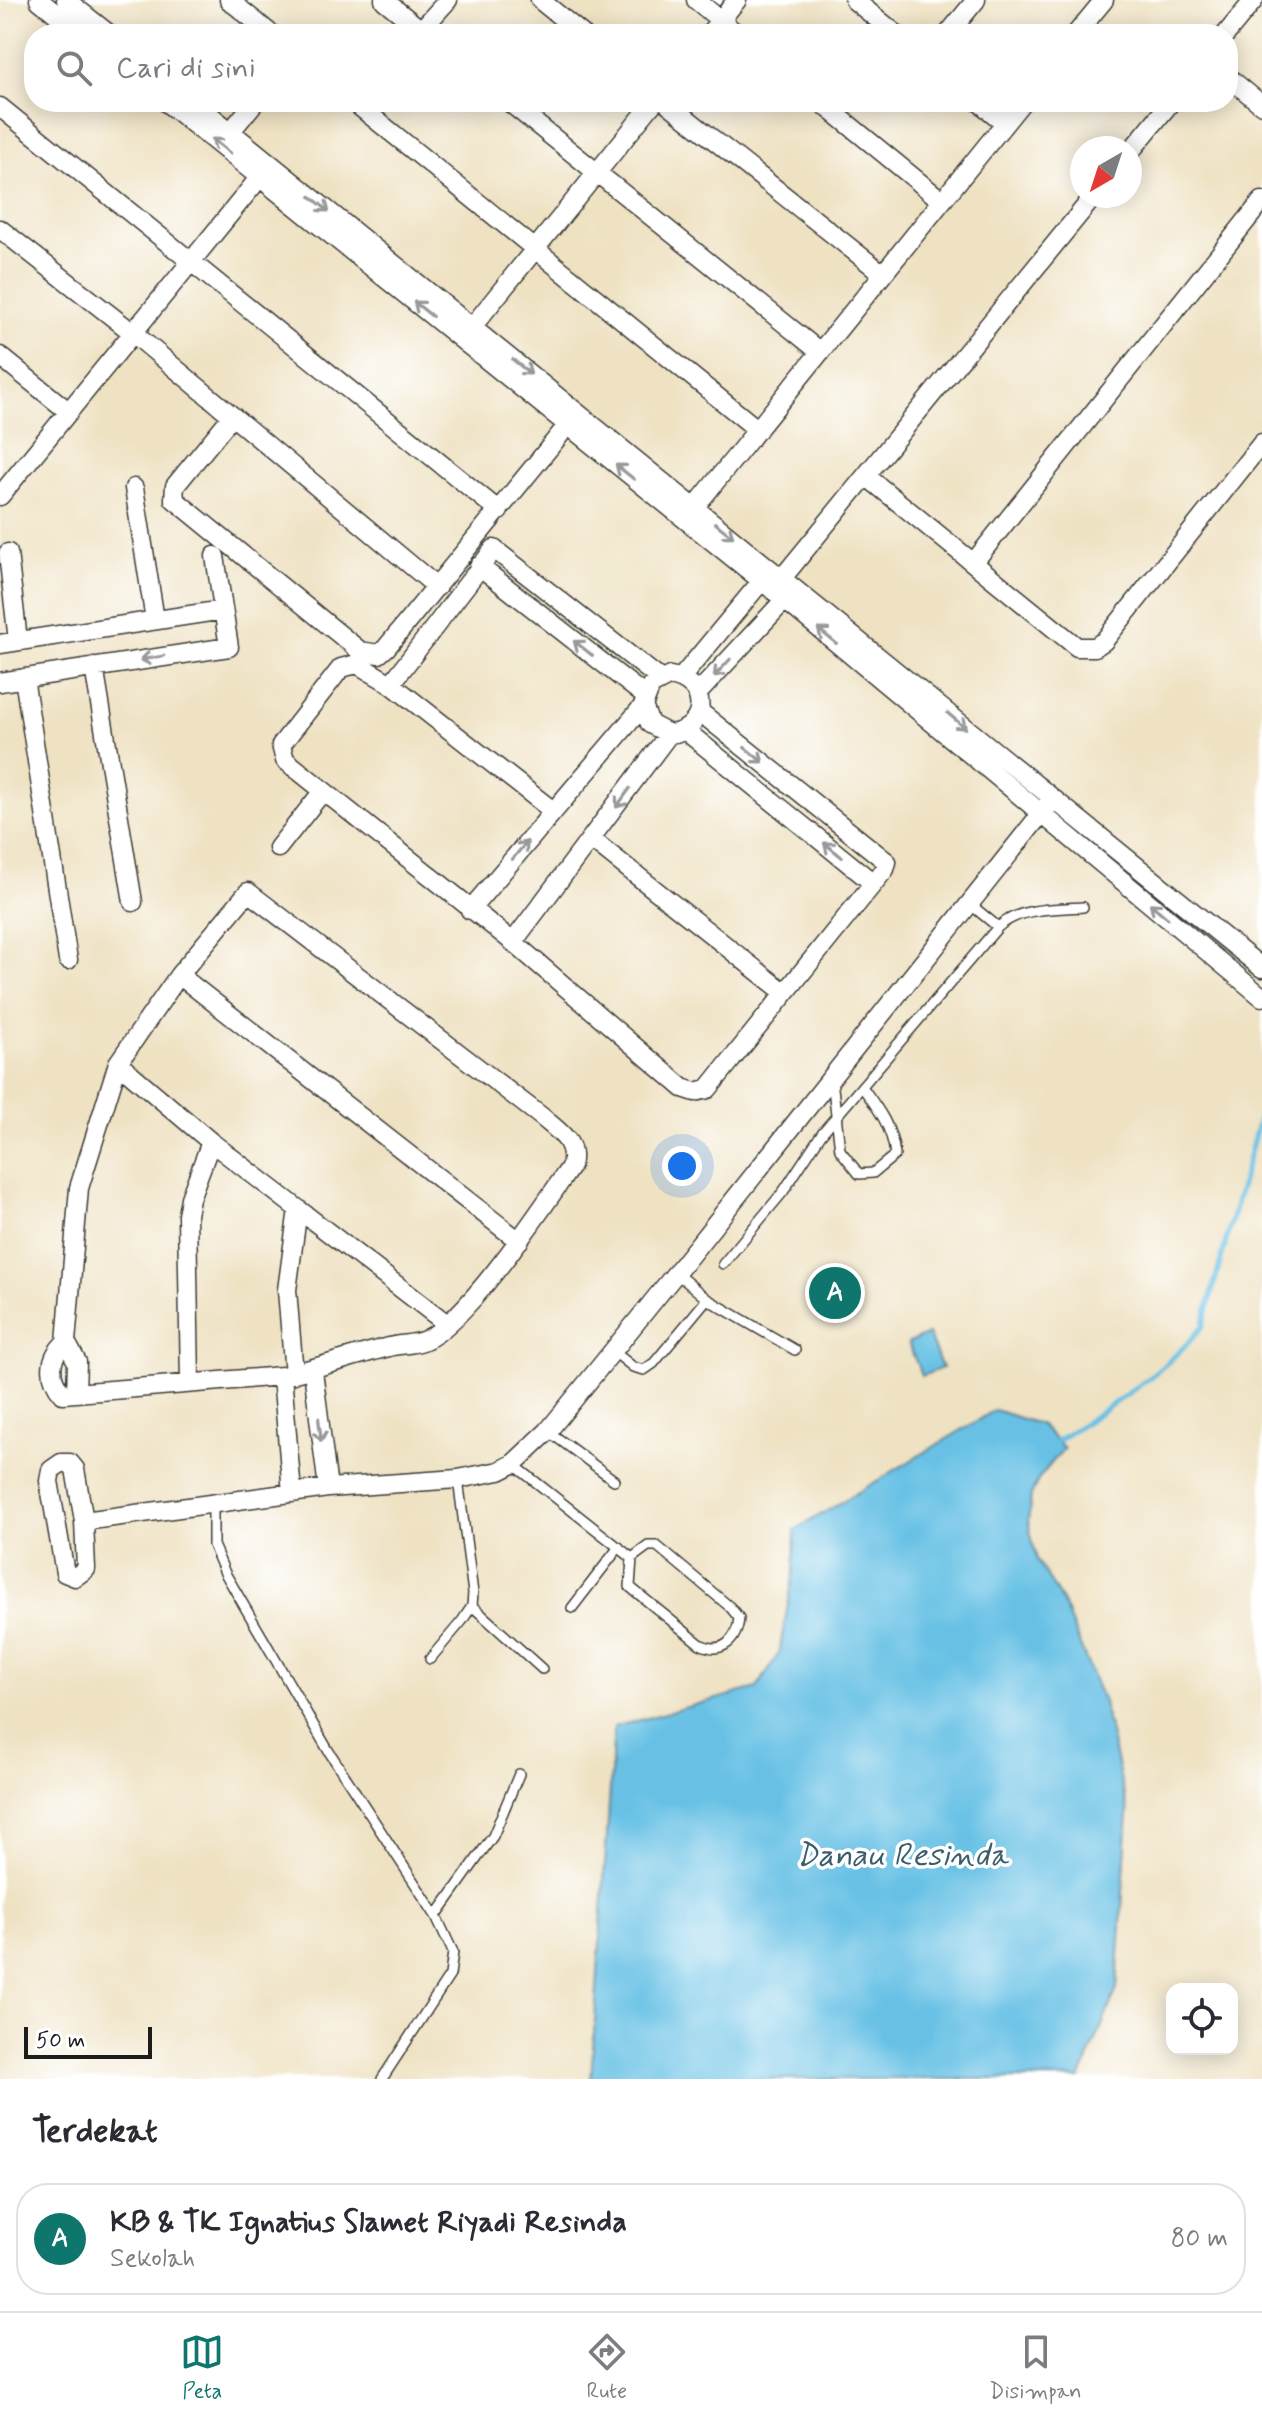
<!DOCTYPE html>
<html lang="id">
<style>
:root{--surface:#fff;--page:#f7f7f7;--text:#2b2b33;--muted:#7c7c81;--line:#e1e1e2;--accent:#0f766e}
body{margin:0;font-family:Mynerve,sans-serif;background:var(--page);color:var(--text)}
.controls{position:absolute;right:24px;bottom:24px;display:grid;overflow:hidden;border-radius:16px;box-shadow:0 4px 20px #0003}
.controls button{width:72px;height:72px;display:grid;place-items:center;padding:0;border:0;border-bottom:2px solid var(--line);background:var(--surface);color:var(--text);font:40px sans-serif}
.compass{position:absolute;left:1070px;top:136px;width:72px;height:72px;border-radius:50%;background:var(--surface);box-shadow:0 4px 20px #0003;rotate:219deg}
.scale{position:absolute;left:24px;bottom:20px;width:128px;box-sizing:border-box;padding-left:8px;border:4px solid #1c1c1c;border-top:0;font-size:22px;line-height:28px;white-space:nowrap;color:#1c1c1c;-webkit-text-stroke:6px #fff;paint-order:stroke}
.you{position:absolute;left:682px;top:1166px;width:28px;height:28px;margin:-20px;border:6px solid #fff;border-radius:50%;background:#1a73e8;box-shadow:0 0 0 12px #1a73e833}
.badge{display:grid;place-items:center;width:52px;height:52px;border-radius:50%;background:var(--accent);color:#fff;font-size:26px;font-weight:700}
.pin{position:absolute;translate:-50% -50%;border:4px solid #fff;box-shadow:0 2px 8px #0006}
.list{margin:0;padding:0;list-style:none}
h2{display:flex;justify-content:space-between;align-items:center;height:104px;margin:0;padding:0 32px;font-size:34px}
h2 small{font-size:26px;font-weight:400;color:var(--muted)}
.list li{display:grid;grid-template-columns:52px 1fr auto;gap:24px;align-items:center;box-sizing:border-box;height:112px;margin:0 16px 16px;padding:0 16px;border:2px solid var(--line);border-radius:32px}
.list b{display:block;font-size:30px;white-space:nowrap}
.list p{margin:0;font-size:26px;white-space:nowrap;color:var(--muted)}
.list em{font-size:26px;font-style:normal;color:var(--muted)}
.icon{flex:none;width:44px;height:44px;fill:none;stroke:currentColor;stroke-width:2;stroke-linecap:round;stroke-linejoin:round}
.map{position:relative;flex:none;width:1262px;height:2079px;overflow:hidden}
.search{position:absolute;background:var(--surface);box-shadow:0 4px 20px #0003;left:24px;right:24px;top:24px;height:88px;display:flex;align-items:center;gap:20px;box-sizing:border-box;padding:0 28px;border-radius:32px;color:var(--muted);font-size:30px}
.sheet{height:232px;background:var(--surface)}
nav{display:flex;justify-content:space-around;align-items:center;box-sizing:border-box;height:112px;border-top:2px solid var(--line);background:var(--surface);font-size:22px;color:var(--muted)}
nav a{display:grid;justify-items:center;gap:4px}
nav .on{color:var(--accent)}
.map>svg:first-child{display:block}
.water{fill:#68c1e5;stroke:#426e80;stroke-width:2}
.lines{fill:none;stroke-linecap:round;stroke-linejoin:round}
.stream{stroke:#68c1e5;stroke-width:5}
.lane-casing{stroke:#3c3a35;stroke-width:12}
.street-casing{stroke:#3c3a35;stroke-width:21}
.lane{stroke:#fff;stroke-width:9}
.street{stroke:#fff;stroke-width:18}
.oneway{stroke:#999}
.labels{text-anchor:middle;dominant-baseline:central;stroke-width:7;stroke-linejoin:round;paint-order:stroke}
.water-label{font-size:32px;font-style:italic;fill:#3a5e6c;stroke:#fff}
</style>
<div class="map">
<svg width="1262" height="2079" viewBox="0 0 1262 2079">
<rect width="100%" height="100%" fill="#fff"/>
<filter id="ink" filterUnits="userSpaceOnUse"><feTurbulence type="fractalNoise" baseFrequency=".0125" numOctaves="2"/><feDisplacementMap in="SourceGraphic" scale="16" xChannelSelector="R" yChannelSelector="G"/><feConvolveMatrix kernelMatrix="1 2 1 2 8 2 1 2 1" color-interpolation-filters="sRGB"/></filter>
<filter id="wash" filterUnits="userSpaceOnUse"><feTurbulence type="fractalNoise" baseFrequency=".006" numOctaves="4" result="noise"/><feDisplacementMap in="SourceGraphic" scale="32" xChannelSelector="R" yChannelSelector="G"/><feGaussianBlur stdDeviation="1.8" result="paint"/><feColorMatrix in="noise" values="0 0 0 0 0 0 0 0 0 0 0 0 0 0 0 0 0 1.4 0 .05"/><feComposite in="paint" operator="in"/></filter>
<g filter="url(#wash)">
<rect width="100%" height="100%" fill="#efe2c3"/>
<!-- water -->
<path class="water" d="M928,1334L942,1368L922,1376L908,1343Z
M995,1410L1041,1425L1064,1448L1039,1478L1031,1495L1028,1522L1037,1560L1063,1603L1103,1702L1128,1812L1117,1989L1080,2079H591L614,1727L757,1688L779,1653L794,1572L795,1530Z"/>
<g class="lines">
<!-- stream -->
<path class="stream" d="M1057,1441C1109,1406 1163,1375 1203,1326L1262,1108"/>
</g>
</g>
<g filter="url(#ink)">
<g class="lines">
<!-- lane casing -->
<g class="lane-casing">
<path id="lane" d="M970,904L998,927
M832,1079L840,1150L859,1174L873,1173L895,1155C892,1127 879,1110 863,1088
M723,1264L783,1192L822,1133L998,927C1021,907 1054,909 1083,907
M707,1299L795,1350
M613,1351L633,1367L644,1370L654,1363L707,1299L676,1273
M548,1431L614,1480
M513,1464L632,1558L630,1587L700,1644C722,1655 737,1641 739,1618L730,1607L657,1546H648L632,1558
M213,1503V1545L225,1573L328,1750L436,1916L453,1952L450,1975L382,2079
M472,1606L542,1669
M572,1608L619,1547
M430,1659L462,1621L472,1606L473,1593L458,1479
M436,1916L493,1836L519,1774"/>
</g>
<!-- street casing -->
<g class="street-casing">
<path id="street" d="M39,0L81,34
M66,0L109,34
M229,0L271,34
M384,0L426,34
M540,0L582,34
M696,0L737,34
M854,0L896,34
M421,30L448,0
M709,34L737,0
M948,34L976,0
M1076,34L1104,0
M1226,34L1254,0
M1228,77L1262,105
M166,102L773,590L1262,997
M194,102L1262,968
M354,102L758,430
M509,102L820,352
M666,102L883,274
M821,102L942,201
M979,102L1005,123
M0,107L499,511
M231,131L255,102
M1130,152L1171,102
M0,229L133,333L437,587
M471,336L472,327L654,102
M0,356L69,412
M232,416L175,486L174,499L360,651L379,654L386,648L567,426
M866,476L1077,647H1095L1104,641L1262,443
M134,488L155,620
M0,496L260,177
M695,507L1022,102
M8,553L18,641
M974,562L1262,201
M479,566L645,696
M783,577L1094,196
M0,644L223,610
M94,667L133,902
M24,678L68,960
M681,678L769,572
M0,682L229,647L215,556
M391,684L494,549L660,679
M698,693L791,593
M686,731L873,883
M553,811L391,684L357,664L341,668L281,745L285,760L513,942L683,1088L695,1092L708,1089L885,869L887,862L700,712
M592,840L784,992
M278,848L323,791
M470,910L643,706
M513,942L669,734C709,730 710,682 670,676L651,686L643,706L650,724L669,734
M179,975L519,1241
M118,1063L211,1142L298,1209L287,1290L294,1374
M298,1209L447,1324
M66,1342C48,1358 48,1377 63,1394L282,1376C318,1368 353,1356 389,1347C400,1344 414,1345 425,1340C466,1323 544,1205 571,1166C577,1141 559,1132 542,1117L248,892L179,975L118,1063L79,1188L66,1342L77,1362L76,1393
M313,1371L328,1488
M282,1376L292,1493
M190,1382L187,1215L190,1198L211,1142
M61,1463H70L75,1469L84,1521L86,1569L75,1577L65,1573L49,1481L51,1470Z
M84,1521L328,1488L458,1479L499,1471L513,1464L548,1431L676,1273L1048,805"/>
</g>
<!-- lane -->
<use href="#lane" class="lane"/>
<!-- street -->
<use href="#street" class="street"/>
</g>
<!-- one-way arrows -->
<defs><path id="oneway-shaft" d="M-6 0H5M1.5-3L5.5 0L1.5 3" fill="none" stroke-width="1.6" stroke-linecap="round" stroke-linejoin="round" transform="scale(2)"/></defs>
<g class="oneway">
<use href="#oneway-shaft" transform="translate(221 146) rotate(-141)"/>
<use href="#oneway-shaft" transform="translate(320 204) rotate(39)"/>
<use href="#oneway-shaft" transform="translate(423 309) rotate(-141)"/>
<use href="#oneway-shaft" transform="translate(522 367) rotate(39)"/>
<use href="#oneway-shaft" transform="translate(625 472) rotate(-141)"/>
<use href="#oneway-shaft" transform="translate(724 530) rotate(38)"/>
<use href="#oneway-shaft" transform="translate(827 636) rotate(-141)"/>
<use href="#oneway-shaft" transform="translate(583 648) rotate(-142)"/>
<use href="#oneway-shaft" transform="translate(152 658) rotate(171)"/>
<use href="#oneway-shaft" transform="translate(722 668) rotate(133)"/>
<use href="#oneway-shaft" transform="translate(957 721) rotate(40)"/>
<use href="#oneway-shaft" transform="translate(754 755) rotate(39)"/>
<use href="#oneway-shaft" transform="translate(623 798) rotate(126)"/>
<use href="#oneway-shaft" transform="translate(520 850) rotate(-50)"/>
<use href="#oneway-shaft" transform="translate(833 850) rotate(-141)"/>
<use href="#oneway-shaft" transform="translate(1159 911) rotate(-140)"/>
<use href="#oneway-shaft" transform="translate(320 1430) rotate(83)"/>
</g>
</g>
<g class="labels">
<!-- water labels -->
<g class="water-label">
<text x="902" y="1856">Danau Resinda</text>
</g>
</g>
</svg>
<div class="controls">
<button><svg class="icon" aria-label="locate" viewBox="0 0 24 24"><circle cx="12" cy="12" r="6"/><path d="M12 2v4M12 18v4M2 12h4M18 12h4"/></svg></button>
</div>
<svg class="compass" viewBox="-18 -18 36 36"><path d="M0-13l5 13h-10z" fill="#e53935"/><path d="M0 13l5-13h-10z" fill="#7c7c81"/></svg>
<div class="scale">50 m</div>
<div class="you"></div>
<div class="pin badge" style="left:835px;top:1293px">A</div>
<div class="search"><svg class="icon" aria-label="search" viewBox="0 0 24 24"><circle cx="10" cy="10" r="6"/><path d="M15 15l6 6"/></svg>Cari di sini</div>
</div>
<section class="sheet">
<h2>Terdekat<small></small></h2>
<ul class="list">
<li><span class="badge">A</span><div><b>KB &amp; TK Ignatius Slamet Riyadi Resinda</b><p>Sekolah</p></div><em>80 m</em></li>
</ul>
</section>
<nav>
<a class="on"><svg class="icon" aria-label="map" viewBox="0 0 24 24"><path d="M3 6l6-2 6 2 6-2v14l-6 2-6-2-6 2zM9 4v14M15 6v14"/></svg>Peta</a>
<a><svg class="icon" aria-label="directions" viewBox="0 0 24 24"><path d="M12 3l9 9-9 9-9-9zM9 14v-3h6M13 9l2 2-2 2"/></svg>Rute</a>
<a><svg class="icon" aria-label="saved" viewBox="0 0 24 24"><path d="M7 4h10v16l-5-4-5 4z"/></svg>Disimpan</a>
</nav>
